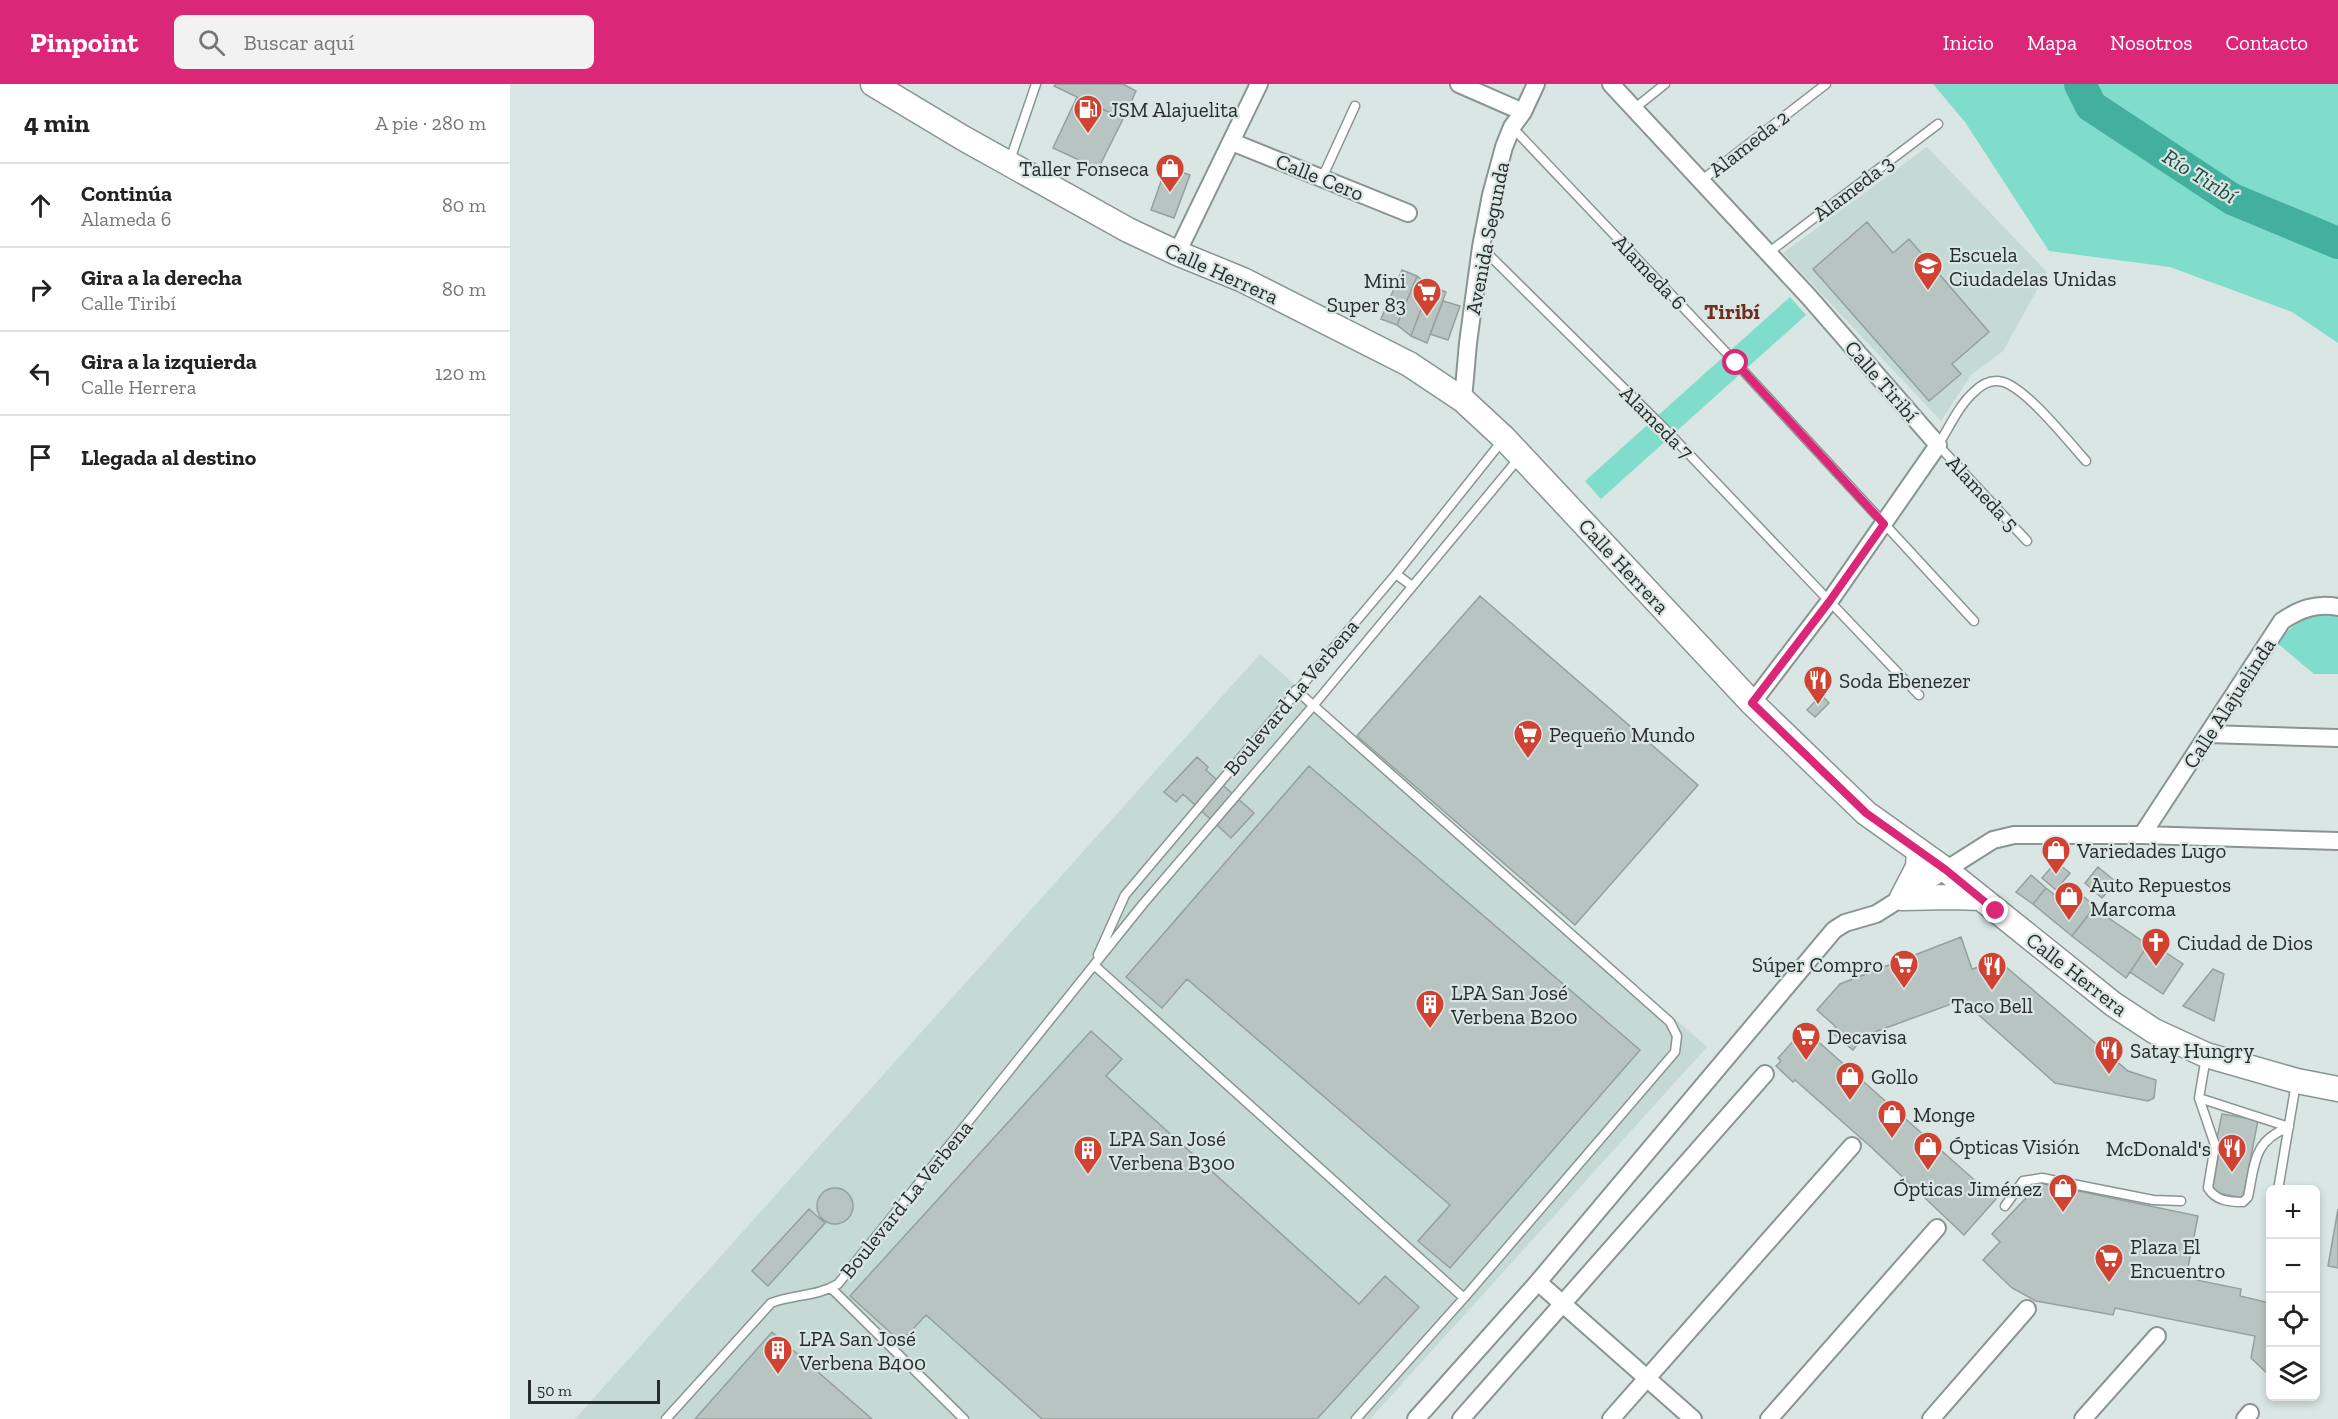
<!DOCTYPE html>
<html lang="es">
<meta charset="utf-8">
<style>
:root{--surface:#fff;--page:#f2f2f2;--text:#222;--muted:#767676;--line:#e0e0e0;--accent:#db2777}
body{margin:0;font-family:"Zilla Slab",serif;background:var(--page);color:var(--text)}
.controls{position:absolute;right:18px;bottom:18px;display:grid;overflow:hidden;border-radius:9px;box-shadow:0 3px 9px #0003}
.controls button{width:54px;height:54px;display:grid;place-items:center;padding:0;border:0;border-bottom:2px solid var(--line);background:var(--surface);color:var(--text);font:30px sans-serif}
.scale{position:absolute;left:18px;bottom:15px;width:132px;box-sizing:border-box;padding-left:6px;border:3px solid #282d2c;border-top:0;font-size:16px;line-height:21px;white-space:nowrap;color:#282d2c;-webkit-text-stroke:4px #d9e6e3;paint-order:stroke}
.stop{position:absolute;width:18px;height:18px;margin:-14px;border:4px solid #db2777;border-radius:50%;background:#fff}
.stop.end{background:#db2777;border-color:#fff;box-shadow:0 2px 6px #0008}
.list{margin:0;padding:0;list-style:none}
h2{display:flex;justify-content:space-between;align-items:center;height:78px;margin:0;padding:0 24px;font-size:26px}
h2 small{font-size:20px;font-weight:400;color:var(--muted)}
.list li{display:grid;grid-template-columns:39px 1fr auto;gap:18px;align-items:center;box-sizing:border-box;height:84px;padding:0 24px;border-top:2px solid var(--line)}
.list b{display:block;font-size:22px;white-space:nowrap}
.list p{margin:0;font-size:20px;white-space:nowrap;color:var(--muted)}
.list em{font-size:20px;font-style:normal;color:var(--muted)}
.icon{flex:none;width:33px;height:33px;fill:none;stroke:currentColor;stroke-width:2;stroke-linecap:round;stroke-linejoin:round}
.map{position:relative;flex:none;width:1828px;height:1335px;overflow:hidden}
header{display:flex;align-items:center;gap:36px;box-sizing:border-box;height:84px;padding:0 30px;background:var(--accent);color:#fff}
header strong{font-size:28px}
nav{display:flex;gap:33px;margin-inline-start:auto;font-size:21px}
.search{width:420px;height:54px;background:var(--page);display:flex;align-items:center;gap:15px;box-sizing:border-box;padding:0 21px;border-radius:9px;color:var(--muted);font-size:22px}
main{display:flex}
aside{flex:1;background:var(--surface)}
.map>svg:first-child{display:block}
.built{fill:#c5dad5}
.green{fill:#80dccb}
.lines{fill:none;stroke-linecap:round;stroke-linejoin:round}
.river{stroke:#43b09e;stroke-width:32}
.building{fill:#b8c4c1;stroke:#95a09d;stroke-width:1.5}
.lane-casing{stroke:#8a9592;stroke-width:11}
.street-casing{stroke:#8a9592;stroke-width:20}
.secondary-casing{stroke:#8a9592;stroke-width:27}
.lane{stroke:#fff;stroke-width:8}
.street{stroke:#fff;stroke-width:16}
.secondary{stroke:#fff;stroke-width:24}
.route{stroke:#db2777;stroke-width:8}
.labels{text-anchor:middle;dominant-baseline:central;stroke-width:4.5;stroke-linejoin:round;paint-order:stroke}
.poi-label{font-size:21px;fill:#282d2c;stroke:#d9e6e3;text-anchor:start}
.street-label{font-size:21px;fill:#282d2c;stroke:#d9e6e3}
.water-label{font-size:22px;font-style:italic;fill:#1e4c44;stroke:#d9e6e3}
.neighbourhood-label{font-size:22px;font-weight:bold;fill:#722d23;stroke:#d9e6e3}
</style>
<header>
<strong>Pinpoint</strong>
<div class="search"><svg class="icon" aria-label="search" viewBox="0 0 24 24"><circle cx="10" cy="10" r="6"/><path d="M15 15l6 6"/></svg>Buscar aquí</div>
<nav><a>Inicio</a><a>Mapa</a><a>Nosotros</a><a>Contacto</a></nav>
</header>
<main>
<aside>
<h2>4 min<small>A pie · 280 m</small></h2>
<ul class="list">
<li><svg class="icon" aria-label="ahead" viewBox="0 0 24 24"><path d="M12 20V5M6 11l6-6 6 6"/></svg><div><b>Continúa</b><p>Alameda 6</p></div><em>80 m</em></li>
<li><svg class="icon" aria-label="right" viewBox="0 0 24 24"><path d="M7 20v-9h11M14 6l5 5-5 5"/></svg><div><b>Gira a la derecha</b><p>Calle Tiribí</p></div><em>80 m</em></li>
<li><svg class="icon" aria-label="left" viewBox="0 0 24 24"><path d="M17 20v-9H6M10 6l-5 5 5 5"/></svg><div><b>Gira a la izquierda</b><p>Calle Herrera</p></div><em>120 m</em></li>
<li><svg class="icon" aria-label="arrive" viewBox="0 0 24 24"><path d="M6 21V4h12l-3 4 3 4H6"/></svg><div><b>Llegada al destino</b></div></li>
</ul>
</aside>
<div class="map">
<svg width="1828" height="1335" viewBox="0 0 1828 1335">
<rect width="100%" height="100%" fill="#d9e6e3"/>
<!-- built -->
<path class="built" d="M1417,63L1537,188L1493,267L1461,291L1431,337L1273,169Z
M750,570L1197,963L860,1335H65Z"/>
<!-- green -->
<path class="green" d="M1423,0H1828V259L1782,228L1660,183L1539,167L1455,38Z
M1280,213L1296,231L1091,415L1075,397Z
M1822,529L1828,531V590H1804L1767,559C1782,540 1798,530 1822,529Z"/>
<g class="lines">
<!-- river -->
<path class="river" d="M1570,0L1581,22L1722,115L1828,159"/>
</g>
<!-- building -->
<path class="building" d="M546,0H613L626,7L613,35L544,2Z
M567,13L613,35L588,85L543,64Z
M656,83L680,91L664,134L641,126Z
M1357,138L1383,169L1399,155L1479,248L1442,280L1451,290L1419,317L1303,185Z
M892,186L907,192L887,241L871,235Z
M907,192L920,202L901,252L887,241Z
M920,202L936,208L917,259L901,252Z
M933,217L950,222L938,256L920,250Z
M970,512L1188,701L1065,841L847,652Z
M1311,611L1319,619L1305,633L1297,626Z
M687,673L698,683L696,686L744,729L721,754L673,710L666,718L654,708Z
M799,682L1130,966L940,1184L908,1157L940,1121L677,895L652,924L616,893Z
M1546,778L1560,789L1546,806L1532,794Z
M1588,783L1606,798L1592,814L1575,799Z
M1521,791L1536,804L1523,820L1506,808Z
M1560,802L1585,822L1562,852L1523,820L1536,804L1550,815Z
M1584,824L1638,861L1616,894L1562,852Z
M1451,853L1462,885L1489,877L1618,987L1646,996L1644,1014L1638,1017L1545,999L1452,916L1354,952L1343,966L1321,948L1326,943L1307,926L1330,900Z
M1640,858L1673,880L1653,910L1620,888Z
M1703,885L1714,890L1704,937L1673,922Z
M1294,945L1486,1115L1454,1151L1361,1063L1285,996L1283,998L1266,982L1271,977L1268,974Z
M581,947L612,975L596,992L849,1220L875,1192L909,1223L807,1335H532L416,1231L391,1258L340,1212Z
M1712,1030L1748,1036L1733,1114L1702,1108L1709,1069L1704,1068Z
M1712,1030L1748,1036L1733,1114L1702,1108L1709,1069L1704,1068Z
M1530,1099L1688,1132L1676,1194L1731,1205L1730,1212L1760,1219V1292L1741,1274L1745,1252L1605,1224L1603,1231L1526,1217L1502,1204L1473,1176L1490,1158L1482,1150Z
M307 1122a18 18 0 1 1 36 0a18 18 0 1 1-36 0Z
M299,1125L315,1139L258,1202L242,1187Z
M1828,1125V1184L1818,1182Z
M262,1248L362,1335H185Z"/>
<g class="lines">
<!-- lane casing -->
<g class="lane-casing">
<path id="lane" d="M1125,24L1155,0
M1002,43L1226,279L1464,537
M500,76L526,0
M812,94L845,22
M1192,96L1316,0
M972,164L1154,344L1409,611
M1258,169L1428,40
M1517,457L1428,361C1439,344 1449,321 1464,308C1472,300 1482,295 1493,298C1517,305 1558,357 1576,377
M886,490L902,502
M786,606L1160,938L1167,952L1165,968L954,1214L846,1335
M588,871L615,811L886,490L992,357
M584,881L954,1214
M1696,973L1689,1014L1705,1061L1698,1104C1706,1117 1719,1118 1733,1118L1738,1113C1745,1079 1743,1057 1779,1043
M1689,1014L1779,1043
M1768,1106L1786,999
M1495,1122L1513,1097L1532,1094L1643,1116L1671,1117
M321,1204L454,1335
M156,1335L261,1219C284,1210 306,1213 328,1200L633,820L803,622L1009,374"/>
</g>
<!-- street casing -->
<g class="street-casing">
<path id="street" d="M949,0L1013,28
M1101,0L1299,213L1428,361L1319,518L1242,619
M722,58L898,129
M667,169L749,0
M953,316L958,259L971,163L981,111L994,63L1002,43L1013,28L1026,0
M1698,650L1828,654
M1632,751L1772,537C1790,525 1806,519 1828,523
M1028,1198L1183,1335
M906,1335L1028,1198L1324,846L1335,839L1366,830L1374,825L1483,756L1504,751H1632L1828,757
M951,1335L1255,990
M1101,1335L1342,1062
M1259,1335L1427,1144
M1421,1335L1517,1225
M1573,1335L1647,1252
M1735,1335L1740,1329"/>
</g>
<!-- secondary casing -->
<g class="secondary-casing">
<path id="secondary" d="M363,0L453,54L618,146L667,169L733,196L899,280L953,316L994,354L1242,619L1356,729L1436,786L1603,920L1644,947L1696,971L1787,997L1828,1005
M1409,767L1408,783L1392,814L1442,813L1471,814"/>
</g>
<!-- lane -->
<use href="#lane" class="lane"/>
<!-- street -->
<use href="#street" class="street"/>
<!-- secondary -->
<use href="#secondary" class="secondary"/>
</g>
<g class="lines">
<!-- route -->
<path class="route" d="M1226,279L1374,440L1319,518L1242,619L1356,729L1436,786L1486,827"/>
</g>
<!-- icons -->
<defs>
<g id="fuel-pin" transform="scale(1.5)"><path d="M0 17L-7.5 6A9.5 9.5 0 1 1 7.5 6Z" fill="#d04332" stroke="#d9e6e3"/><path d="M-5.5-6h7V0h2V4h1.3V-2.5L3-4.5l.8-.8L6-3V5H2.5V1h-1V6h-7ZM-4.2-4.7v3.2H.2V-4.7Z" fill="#fff"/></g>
<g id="shop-pin" transform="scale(1.5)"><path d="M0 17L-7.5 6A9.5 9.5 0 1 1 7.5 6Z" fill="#d04332" stroke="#d9e6e3"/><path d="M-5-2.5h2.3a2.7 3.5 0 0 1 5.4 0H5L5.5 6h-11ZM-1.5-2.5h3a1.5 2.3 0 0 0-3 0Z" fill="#fff"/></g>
<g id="school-pin" transform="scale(1.5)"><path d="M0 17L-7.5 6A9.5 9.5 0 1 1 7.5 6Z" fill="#d04332" stroke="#d9e6e3"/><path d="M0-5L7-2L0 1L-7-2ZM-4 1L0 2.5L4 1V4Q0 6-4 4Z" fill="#fff"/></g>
<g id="supermarket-pin" transform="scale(1.5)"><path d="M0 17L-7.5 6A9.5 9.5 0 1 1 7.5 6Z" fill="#d04332" stroke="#d9e6e3"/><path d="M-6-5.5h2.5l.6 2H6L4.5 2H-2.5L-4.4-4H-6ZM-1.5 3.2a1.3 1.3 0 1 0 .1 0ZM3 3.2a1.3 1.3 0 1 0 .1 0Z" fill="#fff"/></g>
<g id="restaurant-pin" transform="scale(1.5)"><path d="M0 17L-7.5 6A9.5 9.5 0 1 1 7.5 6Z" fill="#d04332" stroke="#d9e6e3"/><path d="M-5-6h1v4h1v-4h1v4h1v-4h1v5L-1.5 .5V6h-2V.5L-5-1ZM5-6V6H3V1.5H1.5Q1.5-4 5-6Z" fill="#fff"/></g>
<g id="church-pin" transform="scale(1.5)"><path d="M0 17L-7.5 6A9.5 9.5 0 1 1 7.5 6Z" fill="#d04332" stroke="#d9e6e3"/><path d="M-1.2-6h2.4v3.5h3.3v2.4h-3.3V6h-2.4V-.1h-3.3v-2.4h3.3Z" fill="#fff"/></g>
<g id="building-pin" transform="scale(1.5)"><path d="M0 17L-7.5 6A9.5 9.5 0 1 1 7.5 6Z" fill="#d04332" stroke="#d9e6e3"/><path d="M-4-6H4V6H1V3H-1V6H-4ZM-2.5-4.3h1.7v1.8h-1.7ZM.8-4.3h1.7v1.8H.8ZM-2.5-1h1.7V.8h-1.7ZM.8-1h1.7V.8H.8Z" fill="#fff"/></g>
</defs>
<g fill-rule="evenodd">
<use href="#fuel-pin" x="578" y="25"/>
<use href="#shop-pin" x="660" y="84"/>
<use href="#school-pin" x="1418" y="182"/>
<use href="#supermarket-pin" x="917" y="208"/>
<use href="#restaurant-pin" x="1308" y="596"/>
<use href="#supermarket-pin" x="1018" y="650"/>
<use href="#shop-pin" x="1546" y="766"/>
<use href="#shop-pin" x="1559" y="812"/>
<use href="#church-pin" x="1646" y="858"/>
<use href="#supermarket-pin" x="1394" y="880"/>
<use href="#restaurant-pin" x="1482" y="882"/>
<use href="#building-pin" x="920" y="920"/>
<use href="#supermarket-pin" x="1296" y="952"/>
<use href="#restaurant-pin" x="1599" y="966"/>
<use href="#shop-pin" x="1340" y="992"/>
<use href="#shop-pin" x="1382" y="1030"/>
<use href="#shop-pin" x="1418" y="1062"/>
<use href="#restaurant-pin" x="1722" y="1064"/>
<use href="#building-pin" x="578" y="1066"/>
<use href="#shop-pin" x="1553" y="1104"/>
<use href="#supermarket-pin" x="1599" y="1174"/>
<use href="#building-pin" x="268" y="1266"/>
</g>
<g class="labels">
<!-- poi labels -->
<g class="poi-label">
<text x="599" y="25">JSM Alajuelita</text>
<text x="639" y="84" text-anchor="end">Taller Fonseca</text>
<text x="1439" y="170">Escuela<tspan x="1439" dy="24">Ciudadelas Unidas</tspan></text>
<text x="896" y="196" text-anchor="end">Mini<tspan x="896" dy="24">Super 83</tspan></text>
<text x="1329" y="596">Soda Ebenezer</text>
<text x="1039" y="650">Pequeño Mundo</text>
<text x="1567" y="766">Variedades Lugo</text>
<text x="1580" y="800">Auto Repuestos<tspan x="1580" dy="24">Marcoma</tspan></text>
<text x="1667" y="858">Ciudad de Dios</text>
<text x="1373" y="880" text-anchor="end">Súper Compro</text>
<text x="941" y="908">LPA San José<tspan x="941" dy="24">Verbena B200</tspan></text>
<text x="1482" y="921" text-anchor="middle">Taco Bell</text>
<text x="1317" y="952">Decavisa</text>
<text x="1620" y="966">Satay Hungry</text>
<text x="1361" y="992">Gollo</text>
<text x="1403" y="1030">Monge</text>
<text x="599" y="1054">LPA San José<tspan x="599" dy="24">Verbena B300</tspan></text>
<text x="1439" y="1062">Ópticas Visión</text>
<text x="1701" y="1064" text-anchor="end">McDonald's</text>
<text x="1532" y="1104" text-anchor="end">Ópticas Jiménez</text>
<text x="1620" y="1162">Plaza El<tspan x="1620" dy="24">Encuentro</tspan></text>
<text x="289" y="1254">LPA San José<tspan x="289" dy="24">Verbena B400</tspan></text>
</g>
<!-- street labels -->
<g class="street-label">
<text transform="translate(1239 59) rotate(-38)">Alameda 2</text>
<text transform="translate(810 93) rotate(22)">Calle Cero</text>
<text transform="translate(1343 104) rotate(-37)">Alameda 3</text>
<text transform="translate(977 154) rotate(-79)">Avenida Segunda</text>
<text transform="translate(1140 188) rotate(46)">Alameda 6</text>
<text transform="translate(712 189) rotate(24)">Calle Herrera</text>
<text transform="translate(1372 297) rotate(49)">Calle Tiribí</text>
<text transform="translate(1147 338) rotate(45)">Alameda 7</text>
<text transform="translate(1473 409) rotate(47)">Alameda 5</text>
<text transform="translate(1114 482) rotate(47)">Calle Herrera</text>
<text transform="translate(781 613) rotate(-50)">Boulevard La Verbena</text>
<text transform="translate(1719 619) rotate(-57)">Calle Alajuelinda</text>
<text transform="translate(1567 890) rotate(38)">Calle Herrera</text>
<text transform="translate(396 1115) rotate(-51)">Boulevard La Verbena</text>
</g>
<!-- water labels -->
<g class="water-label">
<text transform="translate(1690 92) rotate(32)">Río Tiribí</text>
</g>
<!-- neighbourhood labels -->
<g class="neighbourhood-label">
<text x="1222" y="227">Tiribí</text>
</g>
</g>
</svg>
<div class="controls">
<button>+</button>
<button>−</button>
<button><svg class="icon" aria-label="locate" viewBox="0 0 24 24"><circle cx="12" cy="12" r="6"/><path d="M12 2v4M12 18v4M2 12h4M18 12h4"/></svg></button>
<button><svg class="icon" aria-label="layers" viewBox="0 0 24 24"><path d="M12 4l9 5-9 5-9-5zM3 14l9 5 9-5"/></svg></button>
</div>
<div class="scale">50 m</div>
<div class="stop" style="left:1226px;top:279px"></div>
<div class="stop end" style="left:1486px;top:827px"></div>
</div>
</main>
